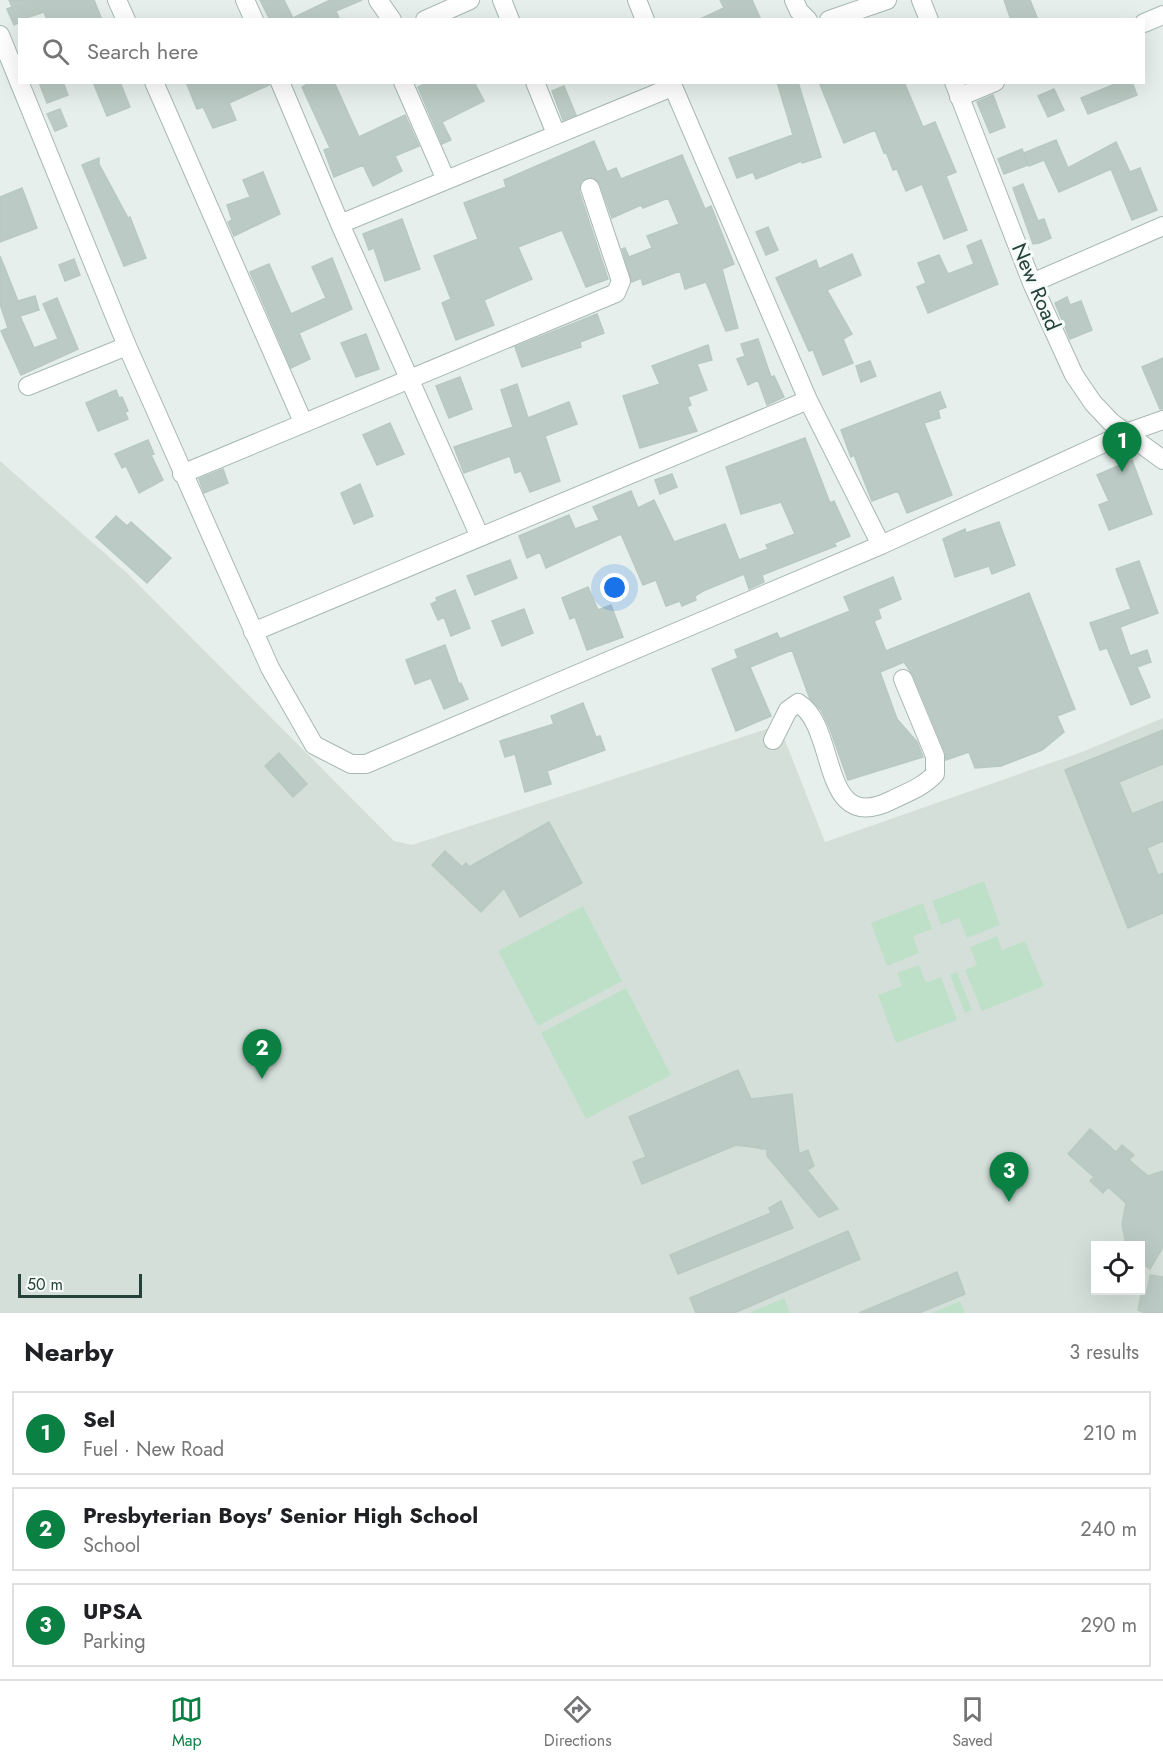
<!DOCTYPE html>
<meta charset="utf-8">
<style>
:root{--surface:#fff;--page:#f2f2f2;--text:#202124;--muted:#757577;--line:#e0e0e0;--accent:#0b8043}
body{margin:0;font-family:Jost,sans-serif;background:var(--page);color:var(--text)}
.controls{position:absolute;right:18px;bottom:18px;display:grid;overflow:hidden;border-radius:0px;box-shadow:0 6px 24px #0002}
.controls button{width:54px;height:54px;display:grid;place-items:center;padding:0;border:0;border-bottom:2px solid var(--line);background:var(--surface);color:var(--text);font:30px sans-serif}
.scale{position:absolute;left:18px;bottom:15px;width:124px;box-sizing:border-box;padding-left:6px;border:3px solid #24423a;border-top:0;font-size:16px;line-height:21px;white-space:nowrap;color:#24423a;-webkit-text-stroke:4px #f7fbf9;paint-order:stroke}
.you{position:absolute;left:615px;top:588px;width:21px;height:21px;margin:-15px;border:4px solid #fff;border-radius:50%;background:#1a73e8;box-shadow:0 0 0 9px #1a73e833}
.badge{display:grid;place-items:center;width:39px;height:39px;border-radius:50%;background:var(--accent);color:#fff;font-size:20px;font-weight:700}
.pin{position:absolute;translate:-50% -50px;filter:drop-shadow(0 2px 3px #0008)}
.pin::after{content:'';position:absolute;top:32px;width:21px;height:18px;background:inherit;clip-path:polygon(0 0,100% 0,50% 100%)}
.list{margin:0;padding:0;list-style:none}
h2{display:flex;justify-content:space-between;align-items:center;height:78px;margin:0;padding:0 24px;font-size:26px}
h2 small{font-size:20px;font-weight:400;color:var(--muted)}
.list li{display:grid;grid-template-columns:39px 1fr auto;gap:18px;align-items:center;box-sizing:border-box;height:84px;margin:0 12px 12px;padding:0 12px;border:2px solid var(--line);border-radius:0px}
.list b{display:block;font-size:22px;white-space:nowrap}
.list p{margin:0;font-size:20px;white-space:nowrap;color:var(--muted)}
.list em{font-size:20px;font-style:normal;color:var(--muted)}
.icon{flex:none;width:33px;height:33px;fill:none;stroke:currentColor;stroke-width:2;stroke-linecap:round;stroke-linejoin:round}
.map{position:relative;flex:none;width:1163px;height:1313px;overflow:hidden}
.search{position:absolute;background:var(--surface);box-shadow:0 6px 24px #0002;left:18px;right:18px;top:18px;height:66px;display:flex;align-items:center;gap:15px;box-sizing:border-box;padding:0 21px;border-radius:0px;color:var(--muted);font-size:22px}
.sheet{height:366px;background:var(--surface)}
nav{display:flex;justify-content:space-around;align-items:center;box-sizing:border-box;height:84px;border-top:2px solid var(--line);background:var(--surface);font-size:16px;color:var(--muted)}
nav a{display:grid;justify-items:center;gap:3px}
nav .on{color:var(--accent)}
.map>svg:first-child{display:block}
.built{fill:#d4dfda;fill-rule:evenodd}
.green{fill:#bfe0c8}
.building{fill:#bbcac4;stroke:#b8c9c2;stroke-width:1.5}
.lines{fill:none;stroke-linecap:round;stroke-linejoin:round}
.minor-casing{stroke:#a8b8b2;stroke-width:20}
.minor{stroke:#fff;stroke-width:18}
.labels{text-anchor:middle;dominant-baseline:central;stroke-width:6;stroke-linejoin:round;paint-order:stroke}
.street-label{font-size:21px;fill:#24423a;stroke:#f7fbf9}
</style>
<div class="map">
<svg width="1163" height="1313" viewBox="0 0 1163 1313">
<rect width="100%" height="100%" fill="#e6efeb"/>
<!-- built -->
<path class="built" d="M0,461L127,573L394,841L412,845L779,725L825,842L1082,752L1163,718V1313H0ZM1096,1246H1140V1290H1096Z"/>
<!-- green -->
<path class="green" d="M984,881L1000,925L967,938L959,918L941,925L932,901Z
M923,903L932,929L913,936L919,953L887,966L871,923Z
M583,906L622,981L538,1026L498,951Z
M997,936L1002,950L1025,941L1044,986L982,1011L965,970L977,965L970,947Z
M919,965L926,983L941,977L957,1020L896,1043L878,995L902,986L897,973Z
M957,972L972,1010L965,1013L950,975Z
M626,988L671,1075L586,1119L541,1033Z
M784,1298L790,1313H749Z
M960,1301L965,1313H932Z"/>
<!-- building -->
<path class="building" d="M9,0H94L102,20H47L44,12L20,20V22L14,25L7,9L12,7Z
M260,0H284L293,18L330,0H362L336,11L340,20H270Z
M720,0H752L761,20H698L724,8Z
M1004,0H1030L1038,20H1011Z
M39,82H63L68,95L47,103Z
M93,82H120L130,107L107,116Z
M186,82H269V85L229,103L236,120L213,128L203,107L197,109Z
M311,82H334L359,137L405,115L419,146L395,156L402,171L373,186L363,165L334,177L324,150L330,148L302,87Z
M428,82H474L484,101L442,122L451,140L442,144L418,87Z
M777,82H798L821,157L802,163L801,161L756,179L753,172L737,178L729,158L793,135Z
M819,82H904L923,127L935,122L956,172L946,176L967,230L944,239L922,184L906,191L897,169L893,170L886,152L884,153L875,130L844,143Z
M1120,82H1132L1137,95L1088,114L1081,98Z
M564,86L576,115L563,120L552,91Z
M1054,89L1064,110L1048,117L1038,96Z
M993,95L1005,127L990,133L977,102Z
M60,109L67,126L55,131L47,114Z
M1056,140L1068,168L1116,142L1130,172L1140,168L1157,210L1132,220L1111,169L1059,192L1044,160L1029,166L1024,153Z
M594,141L607,172L616,168L621,179L682,155L705,209L711,206L734,264L722,269L738,328L726,331L706,282L685,289L680,271L643,285L641,278L632,282L622,249L625,248L629,257L652,248L647,236L679,224L668,198L643,208L641,205L612,218L600,184L592,177L581,181L579,191L608,279L586,287L562,230L518,247L532,279L484,300L494,325L456,340L442,303L451,299L434,256L478,239L464,203L506,187L504,180Z
M1022,149L1028,165L1004,174L998,159Z
M99,158V164L128,218L130,217L146,258L124,266L82,165Z
M263,172L280,214L234,236L228,222L232,220L227,205L250,197L243,180Z
M1023,184L1038,221L1044,219L1051,238L1039,243L1033,244L1013,188Z
M22,188L37,228L0,242V197Z
M402,219L420,269L385,281L374,248L369,250L363,234Z
M768,227L778,250L766,255L756,232Z
M981,240L998,284L928,313L917,287L926,283L918,263L939,255L948,274L974,264L967,246Z
M852,254L861,275L827,290L852,334L843,339L853,363L823,375L813,350L809,351L776,278L816,260L819,269Z
M0,256L18,301L35,296L39,310L20,316L34,348L58,339L43,304L57,298L78,349L21,375L1,331L8,328L0,304Z
M332,258L352,309L299,333L310,359L291,368L250,272L269,264L291,314L326,298L312,267Z
M74,259L80,275L65,281L59,265Z
M1067,297L1070,305L1081,301L1092,330L1070,339L1055,303Z
M597,314L604,333L580,342L581,347L522,367L515,347Z
M366,334L379,369L356,377L341,343Z
M758,339L771,377L774,376L784,397L767,405L758,380L748,385L737,359L745,356L741,344Z
M708,345L712,360L697,364L707,390L688,397L691,405L687,407L697,431L640,448L623,396L660,384L652,366Z
M1163,358V409H1160L1142,367Z
M870,361L876,376L861,382L856,366Z
M460,377L472,409L449,418L436,386Z
M517,384L528,418L569,402L577,424L545,436L560,481L530,492L521,471L515,473L510,456L464,473L454,447L513,427L501,390Z
M116,390L119,398L122,397L128,411L125,412L128,419L98,431L86,403Z
M940,392L946,407L938,410L940,418L924,423L952,495L907,513L898,491L872,501L854,455L851,457L841,430Z
M390,423L404,454L377,465L363,435Z
M805,438L830,503L834,501L850,536L834,543L836,546L762,575L764,582L749,589L744,574L703,591L695,596L696,600L682,606L680,601L666,606L656,580L643,585L621,534L546,568L540,552L527,558L519,536L569,515L575,529L599,520L593,507L631,491L638,508L654,500L674,542L725,524L739,560L768,549L766,545L795,534L781,502L741,514L726,467Z
M148,440L154,454L151,455L163,480L139,493L126,466L122,468L115,454Z
M1132,460L1152,514L1109,530L1099,505L1109,501L1097,475Z
M223,469L228,483L204,493L199,479Z
M672,474L677,487L660,494L655,480Z
M360,484L373,516L354,524L341,493Z
M116,516L127,526L131,522L171,558L147,583L96,537Z
M999,522L1015,565L992,574L989,566L955,577L943,539L965,529L966,533Z
M510,560L517,578L475,595L467,576Z
M1139,561L1158,613L1120,627L1130,656L1147,650L1151,662L1137,667L1150,697L1131,705L1107,648L1100,650L1090,623L1131,609L1116,569Z
M893,577L901,599L878,609L881,618L874,621L886,651L1029,593L1075,709L1057,716L1064,732L1042,750L1001,766L975,768L969,752L946,760L945,752L913,675L904,662L880,672L897,719L917,742L923,757L848,780L830,729L821,710L810,699L792,650L750,667L771,716L736,731L712,669L738,658L735,650L777,633L780,639L850,611L844,597Z
M588,587L598,610L611,605L623,637L587,650L575,617L570,619L562,598Z
M455,590L470,628L451,636L444,617L438,620L431,604L437,601L436,598Z
M524,609L533,633L502,646L492,621Z
M445,645L459,684L461,683L468,699L444,709L431,678L415,684L406,660Z
M583,703L596,737L600,736L605,750L547,771L551,784L525,792L515,754L505,757L500,741L554,724L551,716Z
M1163,730V764L1119,782L1132,814L1163,801V841L1147,848L1158,875L1163,873V913L1128,928L1065,770Z
M279,753L307,784L293,797L265,766Z
M549,822L582,883L520,917L504,888L481,912L432,865L445,851L462,867L466,863L469,867Z
M738,1070L751,1099L792,1094L799,1154L808,1150L814,1166L807,1170L838,1209L819,1217L767,1156V1149H761L757,1144L759,1148L736,1145L642,1184L633,1162L646,1157L629,1117Z
M1090,1129L1116,1152L1122,1145L1134,1155L1129,1160L1148,1176L1163,1171V1247L1150,1269L1140,1262V1245H1126L1122,1224L1126,1203L1108,1187L1103,1193L1090,1181L1094,1177L1068,1154Z
M781,1201L793,1228L678,1274L670,1255L771,1213L769,1208Z
M848,1231L860,1259L734,1313H696L690,1298Z
M957,1272L965,1294L919,1313H859Z
M1150,1275L1163,1277V1313H1145L1138,1310L1141,1295L1146,1296Z"/>
<g class="lines">
<!-- minor casing -->
<g class="minor-casing">
<path id="minor" d="M117,0L126,20
M245,0L254,20
M378,0L392,20
M502,0L510,20
M637,0L645,20
M794,0L799,11L808,20
M921,0L929,20
M425,20L470,0
M829,20L887,0
M1144,23L1163,15
M0,35L127,346L270,668L314,745L351,764H366L881,545L1126,433L1163,420
M154,82L303,422
M280,82L340,224L480,537
M403,82L446,180
M535,82L556,134
M671,82L808,400L881,545
M954,82L1032,283L1074,375L1093,403L1111,422L1163,460
M959,97L995,82
M340,224L672,87
M1032,283L1163,226
M28,386L127,346
M182,474L616,293L621,281L590,188
M253,632L808,400
M773,740L788,710L798,703C839,727 818,837 892,800C908,792 923,787 935,774V756L903,679"/>
</g>
<!-- minor -->
<use href="#minor" class="minor"/>
</g>
<g class="labels">
<!-- street labels -->
<g class="street-label">
<text transform="translate(1036 287) rotate(67)">New Road</text>
</g>
</g>
</svg>
<div class="controls">
<button><svg class="icon" aria-label="locate" viewBox="0 0 24 24"><circle cx="12" cy="12" r="6"/><path d="M12 2v4M12 18v4M2 12h4M18 12h4"/></svg></button>
</div>
<div class="scale">50 m</div>
<div class="you"></div>
<div class="pin badge" style="left:1122px;top:472px">1</div>
<div class="pin badge" style="left:262px;top:1079px">2</div>
<div class="pin badge" style="left:1009px;top:1202px">3</div>
<div class="search"><svg class="icon" aria-label="search" viewBox="0 0 24 24"><circle cx="10" cy="10" r="6"/><path d="M15 15l6 6"/></svg>Search here</div>
</div>
<section class="sheet">
<h2>Nearby<small>3 results</small></h2>
<ul class="list">
<li><span class="badge">1</span><div><b>Sel</b><p>Fuel · New Road</p></div><em>210 m</em></li>
<li><span class="badge">2</span><div><b>Presbyterian Boys' Senior High School</b><p>School</p></div><em>240 m</em></li>
<li><span class="badge">3</span><div><b>UPSA</b><p>Parking</p></div><em>290 m</em></li>
</ul>
</section>
<nav>
<a class="on"><svg class="icon" aria-label="map" viewBox="0 0 24 24"><path d="M3 6l6-2 6 2 6-2v14l-6 2-6-2-6 2zM9 4v14M15 6v14"/></svg>Map</a>
<a><svg class="icon" aria-label="directions" viewBox="0 0 24 24"><path d="M12 3l9 9-9 9-9-9zM9 14v-3h6M13 9l2 2-2 2"/></svg>Directions</a>
<a><svg class="icon" aria-label="saved" viewBox="0 0 24 24"><path d="M7 4h10v16l-5-4-5 4z"/></svg>Saved</a>
</nav>
